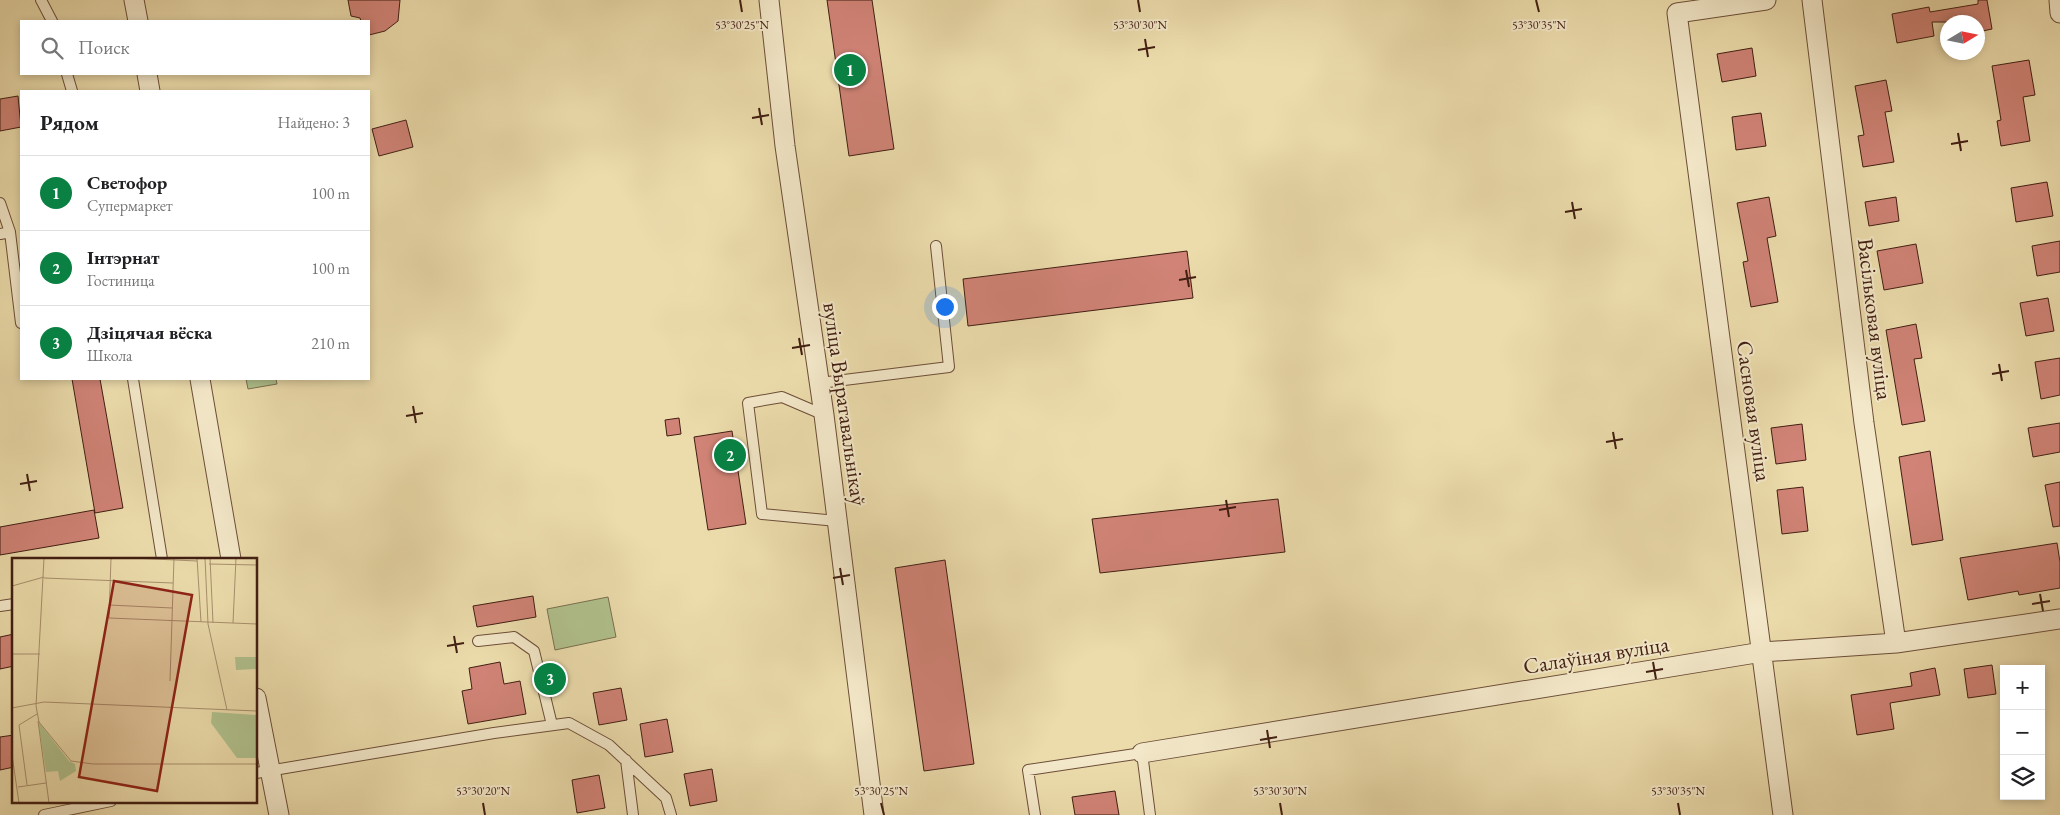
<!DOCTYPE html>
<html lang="ru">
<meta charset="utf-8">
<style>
:root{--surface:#fff;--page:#f2f2f2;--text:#202124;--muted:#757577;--line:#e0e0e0;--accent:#0b8043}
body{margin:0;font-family:"EB Garamond",serif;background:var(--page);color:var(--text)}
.controls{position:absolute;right:15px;bottom:15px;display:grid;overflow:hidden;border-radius:0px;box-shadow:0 2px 8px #0003}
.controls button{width:45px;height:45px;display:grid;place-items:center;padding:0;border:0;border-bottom:1px solid var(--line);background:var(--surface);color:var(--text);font:25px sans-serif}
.compass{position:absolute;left:1940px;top:15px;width:45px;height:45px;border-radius:50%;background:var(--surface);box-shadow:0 2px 8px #0003;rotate:80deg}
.you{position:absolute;left:944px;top:306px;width:18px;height:18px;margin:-12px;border:4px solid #fff;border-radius:50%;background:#1a73e8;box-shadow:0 0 0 8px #1a73e833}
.badge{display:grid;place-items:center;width:32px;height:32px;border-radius:50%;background:var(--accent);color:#fff;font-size:16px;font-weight:700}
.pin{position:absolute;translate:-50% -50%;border:2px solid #fff;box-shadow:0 1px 5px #0006}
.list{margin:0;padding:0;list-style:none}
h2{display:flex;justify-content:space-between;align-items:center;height:65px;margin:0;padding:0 20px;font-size:21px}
h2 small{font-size:16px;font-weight:400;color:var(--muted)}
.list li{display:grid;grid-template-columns:32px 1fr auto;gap:15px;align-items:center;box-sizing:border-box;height:75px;padding:0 20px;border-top:1px solid var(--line)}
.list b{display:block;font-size:19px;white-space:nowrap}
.list p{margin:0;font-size:16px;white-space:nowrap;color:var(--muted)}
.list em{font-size:16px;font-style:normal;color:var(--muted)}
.icon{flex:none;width:28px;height:28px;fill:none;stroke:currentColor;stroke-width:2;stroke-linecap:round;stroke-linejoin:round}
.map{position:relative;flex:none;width:2060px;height:815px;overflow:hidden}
.search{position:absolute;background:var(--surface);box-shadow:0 2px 8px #0003;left:20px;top:20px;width:350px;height:55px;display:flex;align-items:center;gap:12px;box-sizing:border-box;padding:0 18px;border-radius:0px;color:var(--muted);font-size:19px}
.panel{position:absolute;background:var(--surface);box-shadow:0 2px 8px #0003;left:20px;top:90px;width:350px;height:290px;border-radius:0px}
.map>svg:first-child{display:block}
.green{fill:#b1c28e;stroke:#797050}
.building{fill:#d08376;stroke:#411e12}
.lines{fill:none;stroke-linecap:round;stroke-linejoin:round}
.service-casing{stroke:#6c4e38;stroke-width:12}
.minor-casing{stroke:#6c4e38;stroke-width:21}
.service{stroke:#f3e8c9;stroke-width:10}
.minor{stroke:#f3e8c9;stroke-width:19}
.ticks{fill:none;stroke:#411e12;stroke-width:2}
.labels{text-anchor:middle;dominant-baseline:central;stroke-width:4;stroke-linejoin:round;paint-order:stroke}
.street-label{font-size:22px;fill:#411e12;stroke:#f3e8c9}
.inset-road{fill:none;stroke:#a8906e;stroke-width:1}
.view{fill:#8f2418;fill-opacity:0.15;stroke:#8f2418;stroke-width:2.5}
.inset-edge{fill:none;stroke:#411e12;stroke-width:2.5}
.ticks-label{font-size:12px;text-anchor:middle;fill:#411e12;stroke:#f3e8c9;stroke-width:4;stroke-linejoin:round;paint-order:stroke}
</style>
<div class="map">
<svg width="2060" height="815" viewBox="0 0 2060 815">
<rect width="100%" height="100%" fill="#ecdcac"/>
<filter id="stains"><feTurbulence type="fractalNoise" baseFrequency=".004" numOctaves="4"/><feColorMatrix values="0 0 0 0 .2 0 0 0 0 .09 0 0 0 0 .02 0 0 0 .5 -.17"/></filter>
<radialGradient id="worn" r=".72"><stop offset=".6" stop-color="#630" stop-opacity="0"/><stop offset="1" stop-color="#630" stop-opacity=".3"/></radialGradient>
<!-- green -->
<path class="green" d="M246,379H276L277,384L248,389Z
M608,597L616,637L555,650L547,609Z"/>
<!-- building -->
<path class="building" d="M348,0H400L398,21L385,31L369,35V21H361L360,18L351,16Z
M827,0H872L894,149L849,156Z
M1978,0H1987L1992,29L1978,32V22H1932L1934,36L1897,43L1892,14L1929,7L1930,12L1978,4Z
M1752,48L1756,76L1722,82L1717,54Z
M2029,60L2035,95L2023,97L2030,141L2001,146L1997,121L2001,120L1992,66Z
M1886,80L1892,111L1885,112L1894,162L1863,167L1858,136L1864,135L1855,86Z
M18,96L21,127L0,131V99Z
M1761,113L1766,146L1736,150L1732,117Z
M406,120L413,147L379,156L372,129Z
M2047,182L2053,216L2016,222L2011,188Z
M1769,197L1776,236L1767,238L1778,302L1751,307L1743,262L1748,261L1737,203Z
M1896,197L1899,221L1869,226L1865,202Z
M2060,241V272L2037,276L2032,246Z
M1916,244L1923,283L1884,290L1877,251Z
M1187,251L1193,298L968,326L963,279Z
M2048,298L2054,331L2026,336L2020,303Z
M1916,324L1922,358L1914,359L1925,421L1902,425L1886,330Z
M2060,358V395L2041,399L2035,362Z
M72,379H100L123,508L95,513Z
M679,418L681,434L667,436L665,420Z
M2060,423V452L2033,457L2028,428Z
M1802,424L1806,460L1776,464L1771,428Z
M732,431L746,524L708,530L694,437Z
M1930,451L1943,540L1912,545L1899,457Z
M2060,482V526L2053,527L2045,485Z
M1803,487L1808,531L1782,534L1777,490Z
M1278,499L1285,552L1100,573L1092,519Z
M94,510L99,538L0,555V527Z
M2057,543L2060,562V588L2019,595L2018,591L1968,600L1960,558Z
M945,560L974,764L924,771L895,568Z
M533,596L536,617L477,627L473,606Z
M14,634V666L0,669V637Z
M500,662L504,684L520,681L526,714L468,724L462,691L472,689L469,668Z
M1992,665L1996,694L1968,698L1964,669Z
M1935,668L1940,695L1890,703L1894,729L1857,735L1851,695L1912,686L1910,673Z
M621,688L627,720L599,725L593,693Z
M667,719L673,752L645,757L640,724Z
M14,735V767L0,770V737Z
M712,769L717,801L690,806L684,774Z
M599,775L605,808L577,813L572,780Z
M1115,791L1119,815H1075L1072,797Z"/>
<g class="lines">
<!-- service casing -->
<g class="service-casing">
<path id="service" d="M41,0L52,21
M67,74L72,91
M0,203L10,232
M0,234L10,232L21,323
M133,379L162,559
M820,383L949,367L936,246
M824,415L782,397L748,403L762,514L837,521
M0,606L14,604
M478,641L514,637L534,651L552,725
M626,760L633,815
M256,773L494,733L569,723L609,745L666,798L671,815
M44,815L111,801
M1035,815L1028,770L1142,753L1150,815"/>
</g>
<!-- minor casing -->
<g class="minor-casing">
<path id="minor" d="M134,0L138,21
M769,0L785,146L824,415L874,815
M1766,0L1677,13L1783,815
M1812,0L1864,423L1896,643
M2059,0L2060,13
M147,74L150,91
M200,379L231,559
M256,698L279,815
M1142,753L1762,652L1896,643L2060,619"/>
</g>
<!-- service -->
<use href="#service" class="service"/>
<!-- minor -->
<use href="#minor" class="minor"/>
</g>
<!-- ticks -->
<path class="ticks" d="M740,0L742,12M1138,0L1140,12M1536,0L1539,12M1145,39L1148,57M1138,50L1155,47M759,108L762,125M752,118L769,115M1958,133L1961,151M1951,144L1968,141M1572,202L1575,219M1565,212L1582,209M1186,270L1189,287M1179,280L1196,277M799,338L802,355M792,348L810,345M1999,364L2002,381M1992,374L2009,371M413,406L416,423M406,416L423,413M1613,432L1616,449M1606,442L1623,439M27,474L30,491M20,484L37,481M1226,500L1229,517M1219,510L1236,507M840,568L843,585M833,578L850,575M2040,594L2043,611M2032,604L2050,601M454,636L457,653M447,646L464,643M1653,662L1656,679M1646,672L1663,669M1267,730L1270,748M1260,740L1277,737M483,803L485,815M881,803L884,815M1280,803L1282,815M1678,803L1680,815"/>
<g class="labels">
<!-- street labels -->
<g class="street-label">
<text transform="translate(1875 319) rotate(83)">Васільковая вуліца</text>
<text transform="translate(845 404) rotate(82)">вуліца Выратавальнікаў</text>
<text transform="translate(1754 411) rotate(82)">Сасновая вуліца</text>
<text transform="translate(1596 655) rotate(-9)">Салаўіная вуліца</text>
</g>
</g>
<!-- overview -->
<g transform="translate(12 558)">
<rect width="245" height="245" fill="#ecdcac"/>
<path d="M223,99H245V111L224,112ZM200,154L245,157V200H225L199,165ZM26,163L57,203L63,206L64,213L48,223L46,213L34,214Z" fill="#b1c28e"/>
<path class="inset-road" d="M32,0L24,148L27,164L59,203L81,206H245M99,0L97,60L245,66M120,0L185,3M185,0L189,64M193,0L196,66L215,152M198,0L201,65M197,6L245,7M32,20L161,25M0,28L32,19M97,47L160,50M221,65L224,0M0,96H28M158,123L162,0M0,150L32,144L245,153M26,163L37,245M0,197L7,245M15,227L7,167L25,156M6,229L34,225"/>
<path class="view" d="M102,23L180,37L145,233L67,219Z"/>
<rect width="245" height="245" class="inset-edge"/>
</g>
<g class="ticks-label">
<text x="742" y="29">53°30'25"N</text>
<text x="1140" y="29">53°30'30"N</text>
<text x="1539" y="29">53°30'35"N</text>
<text x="483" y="795">53°30'20"N</text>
<text x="881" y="795">53°30'25"N</text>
<text x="1280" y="795">53°30'30"N</text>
<text x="1678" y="795">53°30'35"N</text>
</g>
<rect width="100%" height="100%" filter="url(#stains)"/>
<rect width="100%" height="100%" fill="url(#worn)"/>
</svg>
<div class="controls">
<button>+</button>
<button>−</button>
<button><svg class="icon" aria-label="layers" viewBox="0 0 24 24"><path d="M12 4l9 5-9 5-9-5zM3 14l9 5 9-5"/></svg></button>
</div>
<svg class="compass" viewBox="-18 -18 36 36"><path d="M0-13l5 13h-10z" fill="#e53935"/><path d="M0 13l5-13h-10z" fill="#757577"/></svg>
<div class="you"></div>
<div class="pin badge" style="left:850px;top:70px">1</div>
<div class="pin badge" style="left:730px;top:455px">2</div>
<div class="pin badge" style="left:550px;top:679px">3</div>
<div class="search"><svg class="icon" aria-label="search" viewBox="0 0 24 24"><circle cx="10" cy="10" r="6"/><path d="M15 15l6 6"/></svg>Поиск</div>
<section class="panel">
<h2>Рядом<small>Найдено: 3</small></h2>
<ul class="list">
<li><span class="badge">1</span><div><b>Светофор</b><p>Супермаркет</p></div><em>100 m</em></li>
<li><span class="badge">2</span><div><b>Інтэрнат</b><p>Гостиница</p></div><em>100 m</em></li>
<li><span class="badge">3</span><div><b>Дзіцячая вёска</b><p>Школа</p></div><em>210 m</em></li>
</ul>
</section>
</div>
